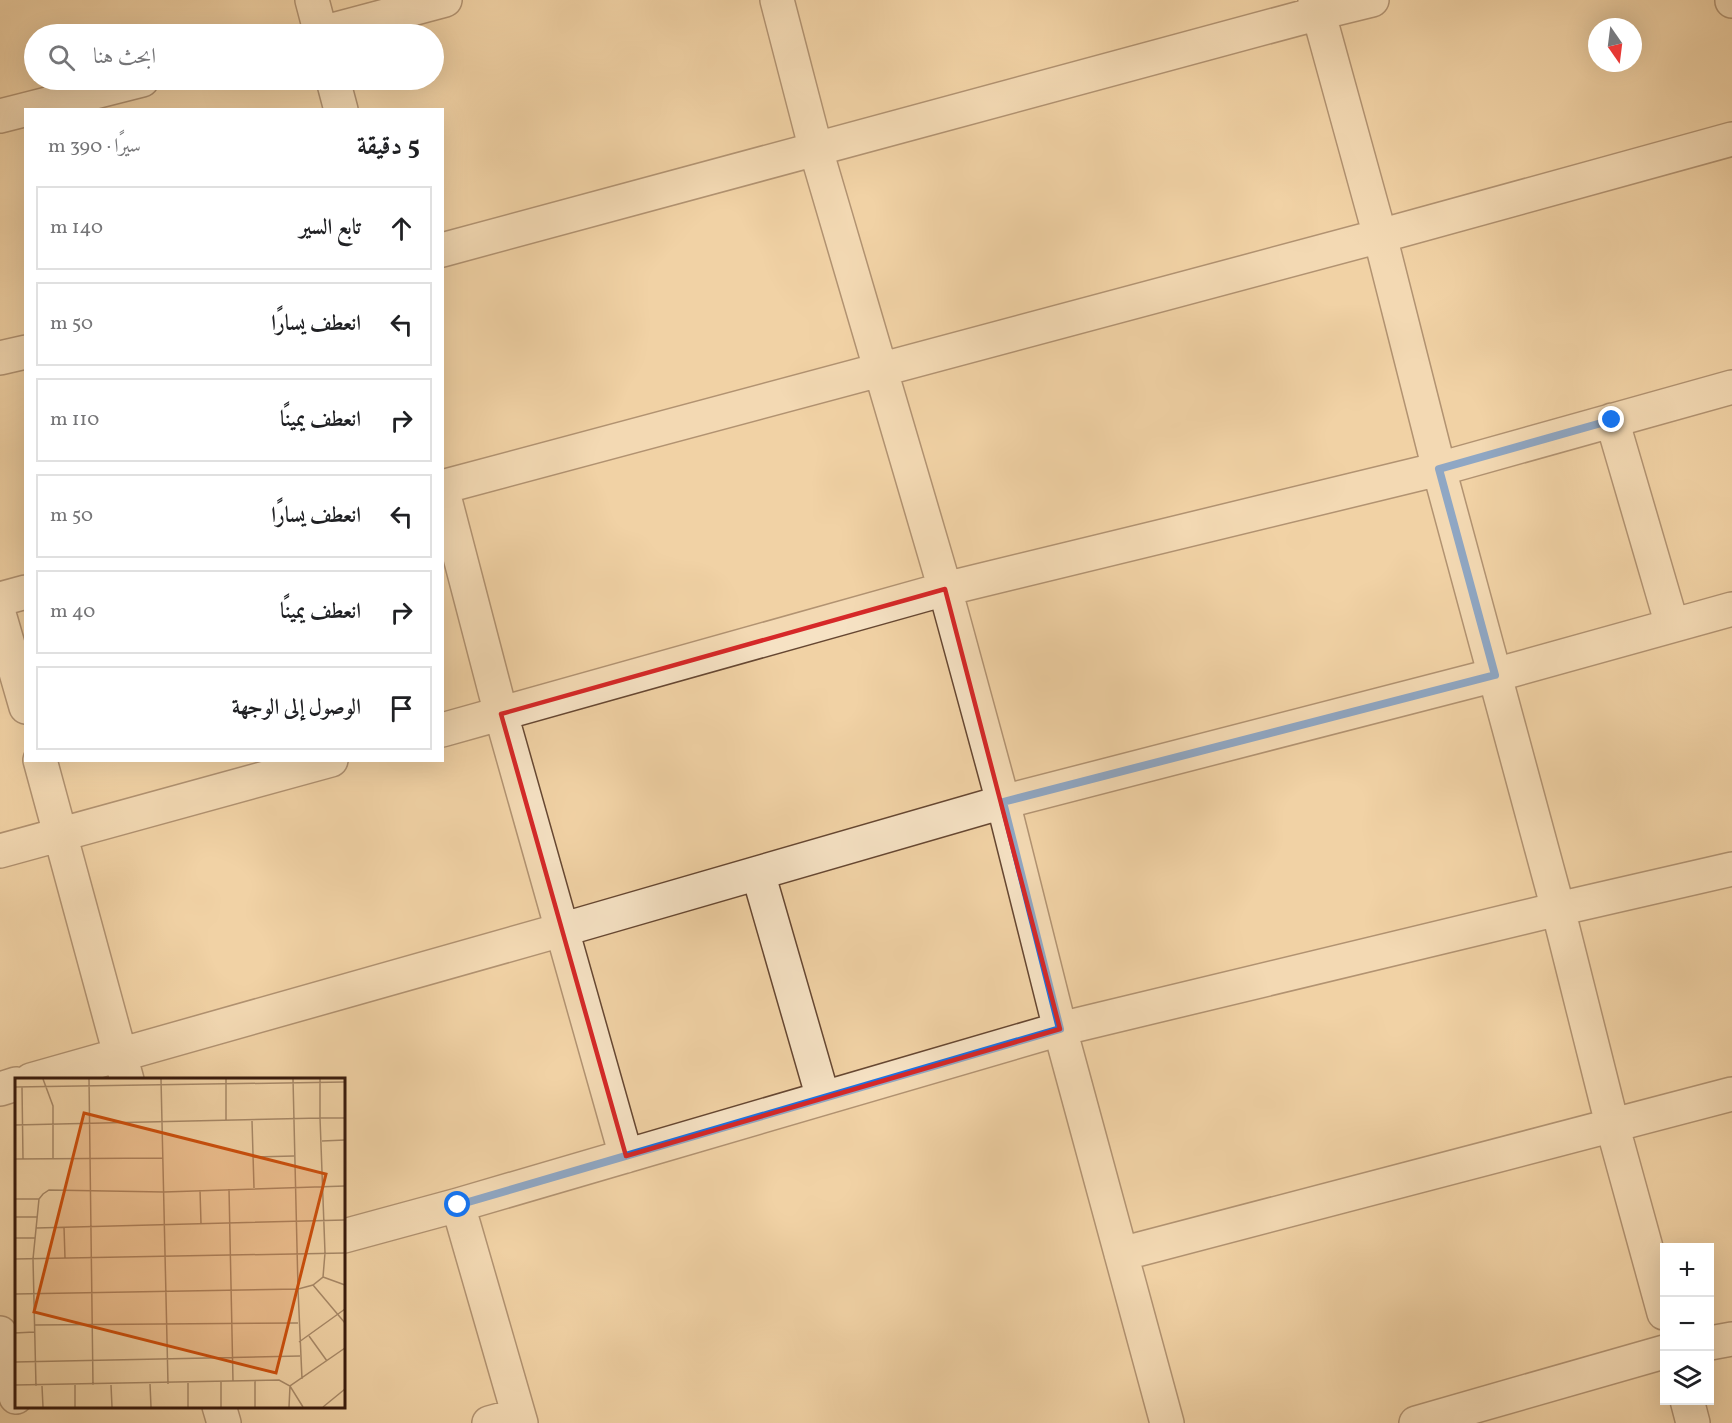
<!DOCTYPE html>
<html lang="ar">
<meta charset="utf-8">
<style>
:root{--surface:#fff;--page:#f2f2f2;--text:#202124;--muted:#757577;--line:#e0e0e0}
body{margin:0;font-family:Vollkorn,Amiri,serif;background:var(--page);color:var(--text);direction:rtl}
.controls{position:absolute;right:18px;bottom:18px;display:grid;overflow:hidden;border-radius:0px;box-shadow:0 6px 24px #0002}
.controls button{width:54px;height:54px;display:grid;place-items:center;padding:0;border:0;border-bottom:2px solid var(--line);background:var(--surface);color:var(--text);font:30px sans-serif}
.compass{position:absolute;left:1588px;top:18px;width:54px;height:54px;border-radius:50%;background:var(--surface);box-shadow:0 6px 24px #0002;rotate:166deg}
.stop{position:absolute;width:18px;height:18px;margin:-14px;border:4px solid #1a73e8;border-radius:50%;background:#fff}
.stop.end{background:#1a73e8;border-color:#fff;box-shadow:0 2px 6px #0008}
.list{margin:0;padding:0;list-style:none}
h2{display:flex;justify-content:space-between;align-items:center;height:78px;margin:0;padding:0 24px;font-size:26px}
h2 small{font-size:20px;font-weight:400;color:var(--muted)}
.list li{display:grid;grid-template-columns:39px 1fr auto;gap:18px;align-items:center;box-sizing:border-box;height:84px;margin:0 12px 12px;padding:0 12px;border:2px solid var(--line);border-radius:0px}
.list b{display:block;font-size:22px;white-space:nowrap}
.list em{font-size:20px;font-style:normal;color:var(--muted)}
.icon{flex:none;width:33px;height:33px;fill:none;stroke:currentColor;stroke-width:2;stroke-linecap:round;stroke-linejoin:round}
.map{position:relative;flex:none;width:1732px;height:1423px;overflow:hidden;direction:ltr}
.search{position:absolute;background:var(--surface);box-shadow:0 6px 24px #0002;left:24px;top:24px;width:420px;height:66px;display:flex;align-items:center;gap:15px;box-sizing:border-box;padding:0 21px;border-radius:33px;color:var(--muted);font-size:22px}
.panel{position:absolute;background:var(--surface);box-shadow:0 6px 24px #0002;left:24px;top:108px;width:420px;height:654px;border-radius:0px;direction:rtl}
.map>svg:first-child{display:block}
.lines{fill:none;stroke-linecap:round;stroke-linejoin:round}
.minor-casing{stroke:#664732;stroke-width:36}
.minor{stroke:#f6e2c4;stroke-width:33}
.route{stroke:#1a73e8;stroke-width:8}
.marked{fill:none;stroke:#d62828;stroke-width:4.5;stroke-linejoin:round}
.inset-road{fill:none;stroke:#a78867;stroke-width:1.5}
.view{fill:#cd4f0c;fill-opacity:0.15;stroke:#cd4f0c;stroke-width:3}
.inset-edge{fill:none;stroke:#37190b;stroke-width:3}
</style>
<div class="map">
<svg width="1732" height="1423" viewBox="0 0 1732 1423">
<rect width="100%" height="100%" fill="#f1d2a5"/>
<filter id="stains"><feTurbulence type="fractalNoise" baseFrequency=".00333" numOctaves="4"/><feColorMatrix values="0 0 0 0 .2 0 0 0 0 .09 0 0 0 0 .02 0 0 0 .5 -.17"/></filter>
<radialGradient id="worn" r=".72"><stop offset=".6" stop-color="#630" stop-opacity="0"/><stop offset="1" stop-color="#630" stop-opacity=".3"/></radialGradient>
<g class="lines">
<!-- minor casing -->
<g class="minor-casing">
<path id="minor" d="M312,0L321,34
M777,0L816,150L945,589L1003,802L1060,1029L1167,1423
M1315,0L1380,236L1439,469L1558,909L1612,1124L1664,1313
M1732,0V1
M318,34L445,0
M333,80L341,110
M0,116L142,80
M442,250L1319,13L1372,0
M0,358L26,352
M1612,420L1672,625
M442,487L1380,236L1732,139
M442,488L501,714L626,1156
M0,599L26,592
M0,617L26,707
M442,730L945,589L1439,469L1732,387
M40,760L127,1080
M0,851L331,760
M758,873L823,1098
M31,1080L561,930L1003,802L1495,675L1732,609
M0,1089L16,1084
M458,1205L521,1423
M344,1236L458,1205L1060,1029L1558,909L1732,869
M1121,1254L1732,1094
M0,1333L16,1397
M1710,1343L1732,1339
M1687,1400L1693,1423
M219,1406L224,1423
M489,1423L518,1415
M1416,1423L1664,1352"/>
</g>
<!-- minor -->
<use href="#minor" class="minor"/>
</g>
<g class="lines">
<!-- route -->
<path class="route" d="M458,1205L1060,1029L1003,802L1495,675L1439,469L1612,420"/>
</g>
<!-- marked area -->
<path d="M0 0H1732V1423H0ZM945,589L1060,1029L626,1156L501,714Z" fill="#f1d2a5" fill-opacity=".55" fill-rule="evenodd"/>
<path class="marked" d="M945,589L1060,1029L626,1156L501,714Z"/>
<!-- overview -->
<g transform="translate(15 1078)">
<rect width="330" height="330" fill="#f1d2a5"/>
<path class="inset-road" d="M28,1L38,28V81M74,1L78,307M146,1L153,306M305,1V40H330M0,9L330,4M7,9L8,81M211,43V1M237,43L239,110M0,47L305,40L310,175L308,199L298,207L283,211L287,301M307,63L330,62M238,79L279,78M0,81L148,80M214,111L218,303M185,112L186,146M0,121H24M0,139H22M49,149L50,180M21,150L330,142M0,160H20M0,181L330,175M308,199L330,207M298,207L330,245M0,216L283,211L278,1M19,247L283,245M0,255L19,254M294,258L312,283M284,264L330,231M0,284L285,278M206,303V329M173,305V329M135,306L136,329M0,307L264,302L275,308L288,329M60,307V329M96,307L97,329M21,308L18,181L24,121L28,116L34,112L149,114L330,108M27,308L28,329M240,329V303M274,329L275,308L330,270M308,329L330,311"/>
<path class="view" d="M69,35L311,96L261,295L19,234Z"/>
<rect width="330" height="330" class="inset-edge"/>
</g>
<rect width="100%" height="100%" filter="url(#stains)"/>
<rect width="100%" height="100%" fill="url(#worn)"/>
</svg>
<div class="controls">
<button>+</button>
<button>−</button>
<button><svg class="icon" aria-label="layers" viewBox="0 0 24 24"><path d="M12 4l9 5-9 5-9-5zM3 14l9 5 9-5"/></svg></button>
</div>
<svg class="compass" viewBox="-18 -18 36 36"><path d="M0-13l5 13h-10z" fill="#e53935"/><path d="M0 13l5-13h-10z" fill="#757577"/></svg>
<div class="stop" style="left:458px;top:1205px"></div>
<div class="stop end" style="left:1612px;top:420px"></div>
<div class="search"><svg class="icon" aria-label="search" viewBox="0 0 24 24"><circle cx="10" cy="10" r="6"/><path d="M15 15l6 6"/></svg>ابحث هنا</div>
<section class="panel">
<h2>5 دقيقة<small>سيرًا · 390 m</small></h2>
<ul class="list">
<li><svg class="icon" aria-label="ahead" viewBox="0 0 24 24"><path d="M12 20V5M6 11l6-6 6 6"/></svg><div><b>تابع السير</b></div><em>140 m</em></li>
<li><svg class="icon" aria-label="left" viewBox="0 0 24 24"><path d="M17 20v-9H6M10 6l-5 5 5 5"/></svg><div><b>انعطف يسارًا</b></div><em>50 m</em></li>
<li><svg class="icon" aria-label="right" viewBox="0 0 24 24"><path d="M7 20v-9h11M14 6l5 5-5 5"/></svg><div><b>انعطف يمينًا</b></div><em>110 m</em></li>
<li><svg class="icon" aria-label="left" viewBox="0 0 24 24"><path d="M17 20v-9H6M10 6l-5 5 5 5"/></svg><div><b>انعطف يسارًا</b></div><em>50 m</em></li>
<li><svg class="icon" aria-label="right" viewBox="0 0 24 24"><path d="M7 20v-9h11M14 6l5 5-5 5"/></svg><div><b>انعطف يمينًا</b></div><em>40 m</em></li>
<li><svg class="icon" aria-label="arrive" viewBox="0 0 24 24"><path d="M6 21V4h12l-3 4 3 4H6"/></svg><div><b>الوصول إلى الوجهة</b></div></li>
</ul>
</section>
</div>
